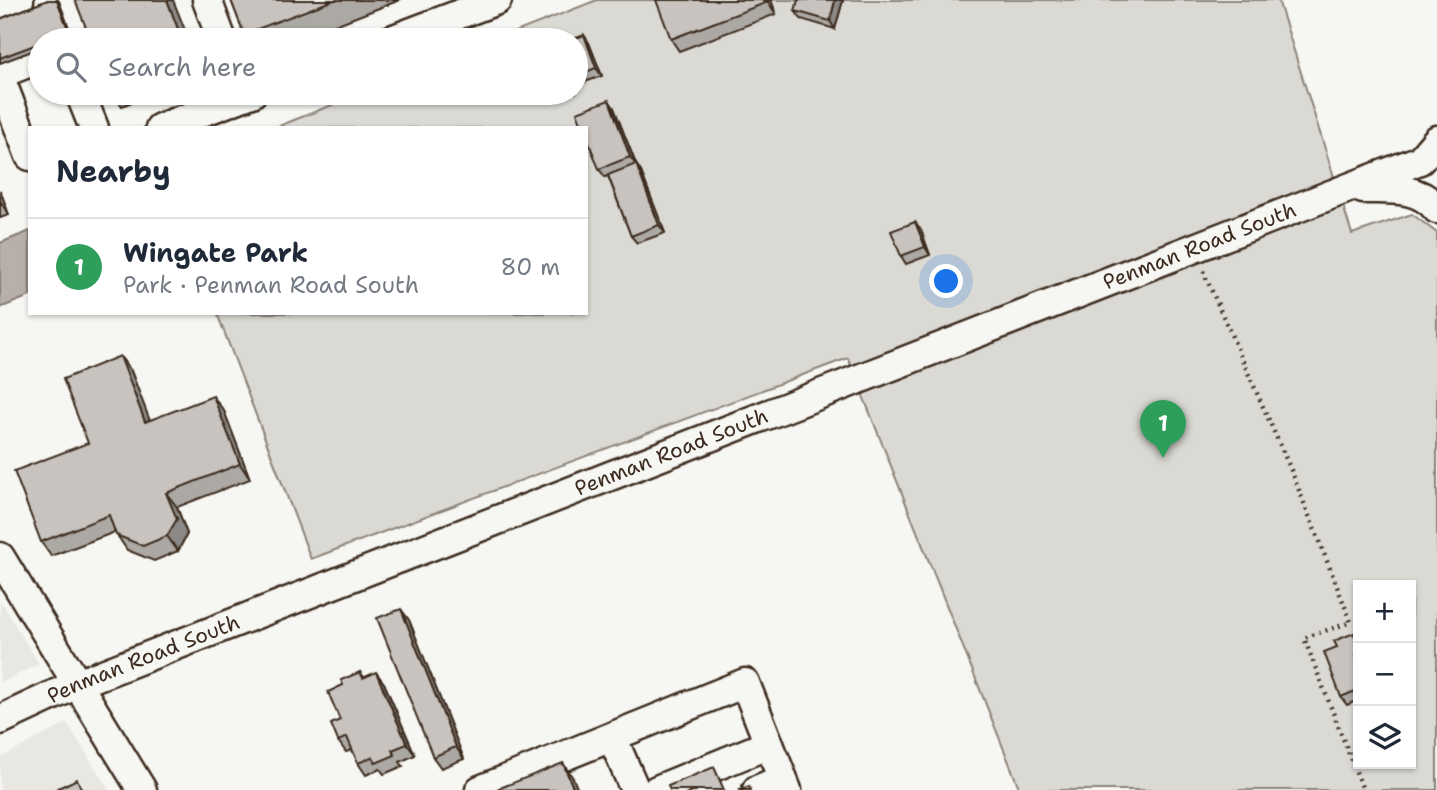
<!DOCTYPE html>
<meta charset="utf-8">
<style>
:root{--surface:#fff;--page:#f6f6f7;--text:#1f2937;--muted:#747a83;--line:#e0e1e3;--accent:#db2777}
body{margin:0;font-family:"Shantell Sans",sans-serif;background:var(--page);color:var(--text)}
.controls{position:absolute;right:21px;bottom:21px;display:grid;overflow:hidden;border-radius:0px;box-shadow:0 2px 5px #0004}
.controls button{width:63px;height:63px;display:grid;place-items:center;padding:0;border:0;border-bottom:2px solid var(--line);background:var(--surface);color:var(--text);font:35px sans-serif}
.you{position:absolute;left:947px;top:282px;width:24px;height:24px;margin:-18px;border:5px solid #fff;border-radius:50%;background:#1a73e8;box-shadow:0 0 0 10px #1a73e833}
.badge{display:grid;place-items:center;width:46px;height:46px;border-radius:50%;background:var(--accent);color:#fff;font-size:23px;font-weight:700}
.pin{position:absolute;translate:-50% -58px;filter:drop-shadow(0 2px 4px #0008)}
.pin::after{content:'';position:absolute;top:37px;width:24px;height:21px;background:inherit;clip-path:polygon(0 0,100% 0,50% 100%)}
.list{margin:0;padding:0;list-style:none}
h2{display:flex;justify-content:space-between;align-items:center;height:91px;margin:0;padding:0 28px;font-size:30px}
h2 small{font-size:23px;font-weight:400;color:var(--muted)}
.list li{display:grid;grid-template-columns:46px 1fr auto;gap:21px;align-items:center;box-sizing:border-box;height:98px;padding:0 28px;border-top:2px solid var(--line)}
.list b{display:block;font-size:26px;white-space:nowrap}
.list p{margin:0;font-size:23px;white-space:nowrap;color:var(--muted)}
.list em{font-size:23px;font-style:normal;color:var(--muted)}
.icon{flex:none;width:38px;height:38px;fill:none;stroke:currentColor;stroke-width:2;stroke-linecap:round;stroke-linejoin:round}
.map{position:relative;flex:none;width:1437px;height:790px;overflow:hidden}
.search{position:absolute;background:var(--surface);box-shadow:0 2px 5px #0004;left:28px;top:28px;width:560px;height:77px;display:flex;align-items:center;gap:18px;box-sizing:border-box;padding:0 24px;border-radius:38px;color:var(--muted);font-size:26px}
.panel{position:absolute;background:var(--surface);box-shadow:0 2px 5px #0004;left:28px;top:126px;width:560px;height:189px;border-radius:0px}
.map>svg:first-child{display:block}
.built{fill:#e8e7e2}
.green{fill:#dad9d3;stroke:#8a8278;stroke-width:2;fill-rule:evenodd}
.water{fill:#b6b0a9;stroke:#857a71;stroke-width:2}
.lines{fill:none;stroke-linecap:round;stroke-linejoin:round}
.minor-casing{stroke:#3b2a1e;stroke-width:33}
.path{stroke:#3b2a1e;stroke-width:4.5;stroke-dasharray:2 5;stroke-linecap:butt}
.minor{stroke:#f6f6f2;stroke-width:28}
.wall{fill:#aca8a3;stroke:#3b2a1e;stroke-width:2}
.shaded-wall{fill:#8c8885;stroke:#3b2a1e;stroke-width:2}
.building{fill:#c8c3be;stroke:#3b2a1e;stroke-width:2}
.labels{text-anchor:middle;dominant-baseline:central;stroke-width:5;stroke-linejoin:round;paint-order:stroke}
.street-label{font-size:21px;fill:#3b2a1e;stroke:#f6f6f2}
</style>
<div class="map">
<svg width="1437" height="790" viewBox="0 0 1437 790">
<rect width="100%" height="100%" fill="#f6f6f2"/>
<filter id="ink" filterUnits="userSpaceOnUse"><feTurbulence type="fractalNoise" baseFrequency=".0143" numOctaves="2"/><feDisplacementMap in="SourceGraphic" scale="14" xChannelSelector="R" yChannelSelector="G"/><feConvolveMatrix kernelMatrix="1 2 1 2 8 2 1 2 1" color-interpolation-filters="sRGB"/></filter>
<g filter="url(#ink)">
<!-- built -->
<path class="built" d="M0,600L39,664L0,683Z
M67,723L109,790H0V758Z"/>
<!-- green -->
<path class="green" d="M597,0H1278L1352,234L1412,214L1437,233V790H1020L848,358L311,559L217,313H586V128H274L362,93H576V40H495ZM1358,585H1411V764H1358Z"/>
<!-- water -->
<path class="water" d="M30,231V296L0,308V243Z"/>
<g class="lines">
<!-- minor casing -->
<g class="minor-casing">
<g id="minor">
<path d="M207,0L222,40"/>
<path d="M0,7L19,0"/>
<path d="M391,40L497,0"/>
<path d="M0,74L40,58"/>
<path d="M0,78L30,156"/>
<path d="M80,93L94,128"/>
<path d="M160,128L252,93"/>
<path d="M1363,189C1389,189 1419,186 1437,209"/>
<path d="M0,557L142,790"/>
<path id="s1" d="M0,720L77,684L1420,160L1437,140"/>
<path d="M612,737L635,790"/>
<path d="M480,790L745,683L787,790"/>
<path d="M657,790L769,744"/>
<path d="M757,790L783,779"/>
</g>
</g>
<!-- path -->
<path class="path" d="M335,21L341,40
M1203,271L1291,470L1351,622L1304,638L1363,790"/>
<!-- minor -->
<use href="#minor" class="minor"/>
</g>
<!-- wall -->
<path class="wall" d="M48,0H58L72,36L60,40H40V48L0,63V19Z
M231,0H400L296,40H249L244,34Z
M771,0L776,14L679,51L671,39Z
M843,0L835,29L801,19L795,11Z
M584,35L589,43L602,76L582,83L576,76Z
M113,93H155L122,106Z
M614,108L636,164L641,172L665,233L637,243L631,236L608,176L605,177L599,169Z
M0,190L9,215L0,218Z
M915,222L921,230L930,255L906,264L901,256Z
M131,371L149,420L224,411L250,479L177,507L187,534L178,551L154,561L127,550L115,532L51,556L41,542L88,443Z
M409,620L464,759L441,768L433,757Z
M1358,640V700L1347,705L1341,697Z
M360,672L364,677L384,683L415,755L400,762L403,766L384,774L380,769L366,775L358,763L352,750L346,752L338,741L343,685Z"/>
<!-- shaded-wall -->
<path class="shaded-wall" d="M57,0L59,1L72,36L69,32Z
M167,0H173L189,40H182Z
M767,0H771L776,14L768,2Z
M835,0H843L835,29L830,21Z
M584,35L589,43L602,76L596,68Z
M609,100L614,108L636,165L630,157Z
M636,164L641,172L665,233L659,225Z
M0,190L9,215L0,201Z
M915,222L921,230L930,255L925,247Z
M120,356L131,371L156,437L145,422Z
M213,396L224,411L250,479L240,464Z
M166,493L177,507L187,534L178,551L167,536Z
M401,609L409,620L464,759L456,747Z
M376,672L384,683L415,755L407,744Z
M563,763L573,778L578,790H574Z"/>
<!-- building -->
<path class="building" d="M48,0H57L69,32L47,40H40V43L0,58V19Z
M75,0H167L182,40H91Z
M231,0H334L244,34Z
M656,0H767L768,2L671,39Z
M798,0H835L830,21L795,11Z
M584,35L596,68L576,76V40H571Z
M609,100L630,157L599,169L586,135V128H583L577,112Z
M636,164L659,225L631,236L608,175Z
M915,222L925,247L901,256L891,231Z
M120,356L145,422L213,396L240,464L166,493L177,519L167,536L143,546L116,535L109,515L41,542L14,471L88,443L63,379Z
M401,609L456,747L433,757L377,618Z
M1354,633L1358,645V655H1356L1358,662V690L1341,697L1324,652L1337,647L1334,641Z
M360,672L363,678L376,672L407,744L392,750L395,755L376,763L373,757L358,763L347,737L338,741L331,724L340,720L328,692L343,685L341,680Z
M563,763L574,790H495Z
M714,767L724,790H670L668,786Z
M77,779L82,790H54Z
M749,786L750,790H739Z"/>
</g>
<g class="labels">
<!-- street labels -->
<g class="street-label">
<text stroke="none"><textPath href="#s1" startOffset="1290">Penman Road South</textPath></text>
<text stroke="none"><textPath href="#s1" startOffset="723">Penman Road South</textPath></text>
<text stroke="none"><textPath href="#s1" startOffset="156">Penman Road South</textPath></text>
</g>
</g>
</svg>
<div class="controls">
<button>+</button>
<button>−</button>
<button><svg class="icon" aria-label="layers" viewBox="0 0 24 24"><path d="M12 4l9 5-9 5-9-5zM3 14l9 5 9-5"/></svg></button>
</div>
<div class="you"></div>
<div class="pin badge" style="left:1163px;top:458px;background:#2e9e5b">1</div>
<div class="search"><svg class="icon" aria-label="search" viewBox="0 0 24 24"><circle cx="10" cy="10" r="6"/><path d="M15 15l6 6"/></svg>Search here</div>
<section class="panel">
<h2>Nearby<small></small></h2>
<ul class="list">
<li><span class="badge" style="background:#2e9e5b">1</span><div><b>Wingate Park</b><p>Park · Penman Road South</p></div><em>80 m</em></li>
</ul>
</section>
</div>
